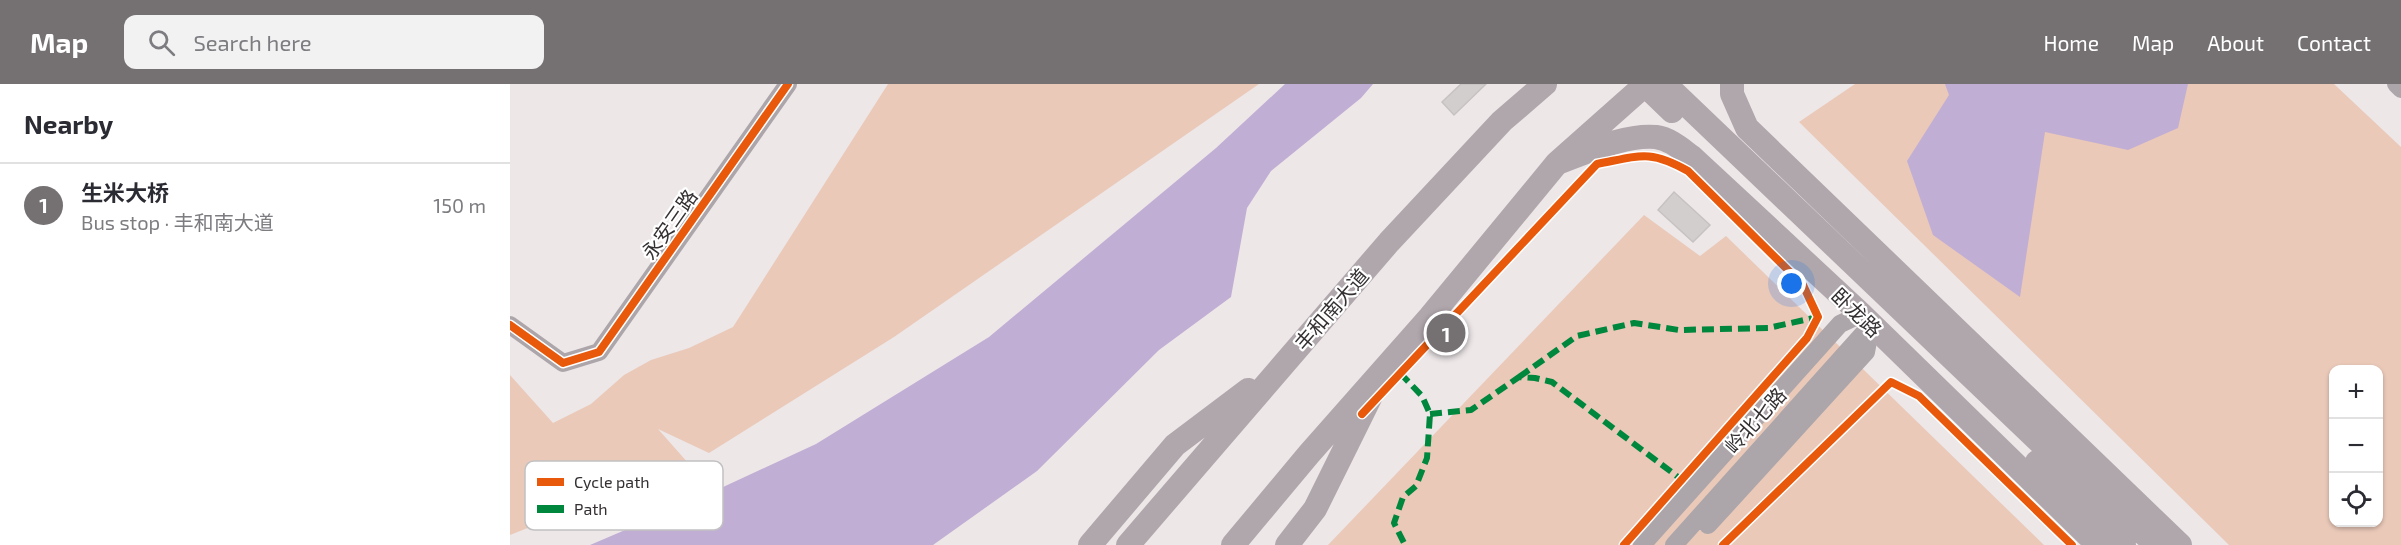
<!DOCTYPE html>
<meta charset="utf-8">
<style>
:root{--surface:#fff;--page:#f2f2f3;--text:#2b2b33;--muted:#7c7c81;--line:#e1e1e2;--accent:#757172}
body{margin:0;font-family:"Exo 2","Noto Sans SC",sans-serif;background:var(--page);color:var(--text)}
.controls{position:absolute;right:18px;bottom:18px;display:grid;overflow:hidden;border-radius:12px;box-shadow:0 2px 4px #0004}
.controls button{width:54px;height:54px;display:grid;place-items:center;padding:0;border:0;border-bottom:2px solid var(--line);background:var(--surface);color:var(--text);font:30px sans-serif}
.you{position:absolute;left:1282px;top:200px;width:21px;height:21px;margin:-15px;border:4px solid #fff;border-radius:50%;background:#1a73e8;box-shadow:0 0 0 9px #1a73e833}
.badge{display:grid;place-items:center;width:39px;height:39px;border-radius:50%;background:var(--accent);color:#fff;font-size:20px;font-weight:700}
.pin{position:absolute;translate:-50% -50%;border:3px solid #fff;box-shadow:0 2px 6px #0006}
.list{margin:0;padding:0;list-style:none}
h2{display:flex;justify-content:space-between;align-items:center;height:78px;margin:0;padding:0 24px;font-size:26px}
h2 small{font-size:20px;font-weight:400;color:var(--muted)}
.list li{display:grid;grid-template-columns:39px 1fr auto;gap:18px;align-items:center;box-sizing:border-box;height:84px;padding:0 24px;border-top:2px solid var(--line)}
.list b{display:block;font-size:22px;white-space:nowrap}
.list p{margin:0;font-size:20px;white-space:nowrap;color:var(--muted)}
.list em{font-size:20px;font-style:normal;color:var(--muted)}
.icon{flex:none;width:33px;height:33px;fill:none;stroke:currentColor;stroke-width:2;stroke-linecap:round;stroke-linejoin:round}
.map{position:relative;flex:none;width:1891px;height:461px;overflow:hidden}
header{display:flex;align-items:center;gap:36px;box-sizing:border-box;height:84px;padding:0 30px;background:var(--accent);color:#fff}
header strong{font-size:28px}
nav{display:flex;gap:33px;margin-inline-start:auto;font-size:21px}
.search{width:420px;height:54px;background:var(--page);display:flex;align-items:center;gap:15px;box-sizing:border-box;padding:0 21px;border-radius:12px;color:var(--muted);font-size:22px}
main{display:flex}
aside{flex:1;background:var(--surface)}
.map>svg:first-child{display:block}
.green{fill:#eac9b9;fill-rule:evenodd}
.water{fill:#c1aed4}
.building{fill:#d3cece;stroke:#c7c2c2;stroke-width:1.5}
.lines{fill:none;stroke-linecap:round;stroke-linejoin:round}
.minor{stroke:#aca6aa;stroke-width:18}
.major{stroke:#b0a7ac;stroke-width:24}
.quiet{stroke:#00873e;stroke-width:6;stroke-dasharray:12 6;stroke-linecap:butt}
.cycleway-casing{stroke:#fff;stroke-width:11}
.cycleway{stroke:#e8590c;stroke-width:8}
.labels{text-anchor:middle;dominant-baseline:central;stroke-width:4.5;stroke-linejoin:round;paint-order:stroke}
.street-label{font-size:20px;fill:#353132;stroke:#fff}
.key{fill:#fff;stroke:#c2c1c2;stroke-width:1.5}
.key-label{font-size:16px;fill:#353132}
</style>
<header>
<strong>Map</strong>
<div class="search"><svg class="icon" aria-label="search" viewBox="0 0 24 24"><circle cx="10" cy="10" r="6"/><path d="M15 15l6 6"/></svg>Search here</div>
<nav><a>Home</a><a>Map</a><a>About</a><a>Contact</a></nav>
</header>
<main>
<aside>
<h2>Nearby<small></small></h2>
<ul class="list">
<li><span class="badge">1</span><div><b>生米大桥</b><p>Bus stop · 丰和南大道</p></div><em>150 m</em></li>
</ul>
</aside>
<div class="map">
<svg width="1891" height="461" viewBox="0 0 1891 461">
<rect width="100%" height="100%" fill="#ede7e8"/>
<!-- green -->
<path class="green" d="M378,0H749L384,253L199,369L148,345L179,380L0,451V291L43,339L81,320L114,291L141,276L179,264L223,243Z
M1345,0H1824L1891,63V461H1719L1289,38ZM1824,286H1868V438H1824Z
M1134,131L1190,172L1216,152L1534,461H818Z"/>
<!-- water -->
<path class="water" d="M775,0H863L851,14L761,87L737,124L721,213L649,266L527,387L423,461H80L183,417L306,360L479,253L706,64Z
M1435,0H1678L1668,44L1618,66L1535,48L1510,213L1423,151L1397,77L1439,11Z"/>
<!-- building -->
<path class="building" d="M951,0H976L944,31L932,18Z
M1164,108L1200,141L1183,158L1148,126Z"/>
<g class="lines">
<!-- minor -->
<path class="minor" d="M1886,0L1891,5
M0,241L53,279L89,268L278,0
M1198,441L1356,268L1361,241
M1132,461L1330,240L1351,230
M1164,461L1361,241"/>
<!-- major -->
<path class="major" d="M1134,0L1162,27
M1155,0L1553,380L1647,461
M1222,0V10L1237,44L1670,461
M1047,79C1075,69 1115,50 1146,53C1160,55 1171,65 1182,73L1351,230L1588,461
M1527,378L1614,461
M580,461L665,361L738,306
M618,461L879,158L992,37L1035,0
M723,461L799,370L920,233L1047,79L1136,0
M777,461L805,425L860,314"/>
<!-- quiet -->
<path class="quiet" d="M890,289L912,312L920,330L917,374L906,402L893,413L884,439L895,461
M1009,293L1067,252L1124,239L1169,246L1258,244L1308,233
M920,330L961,326L1009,293L1025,294L1042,298L1172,396"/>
<!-- cycleway casing -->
<g class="cycleway-casing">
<path id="cycleway" d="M0,241L53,279L89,268L278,0
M852,330L1087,80C1129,72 1139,65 1178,87L1293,201L1308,233L1297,254L1114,461
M1213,461L1381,298L1409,312L1562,461"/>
</g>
<!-- cycleway -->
<use href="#cycleway" class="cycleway"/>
</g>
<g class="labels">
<!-- street labels -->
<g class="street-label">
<text transform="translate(159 140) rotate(-55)">永安三路</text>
<text transform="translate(821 225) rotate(-49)">丰和南大道</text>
<text transform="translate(1347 228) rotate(44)">卧龙路</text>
<text transform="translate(1245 336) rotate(-48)">岭北七路</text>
</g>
</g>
<!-- legend -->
<rect x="15" y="377" width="198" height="69" rx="9" class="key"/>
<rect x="27" y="394" width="27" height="8" fill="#e8590c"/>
<rect x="27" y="421" width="27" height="8" fill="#00873e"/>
<g class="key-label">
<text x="64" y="404">Cycle path</text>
<text x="64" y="431">Path</text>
</g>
</svg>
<div class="controls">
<button>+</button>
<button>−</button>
<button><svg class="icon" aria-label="locate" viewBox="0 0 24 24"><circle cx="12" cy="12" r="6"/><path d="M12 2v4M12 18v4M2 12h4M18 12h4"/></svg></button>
</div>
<div class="you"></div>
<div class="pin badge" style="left:936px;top:249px">1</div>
</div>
</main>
